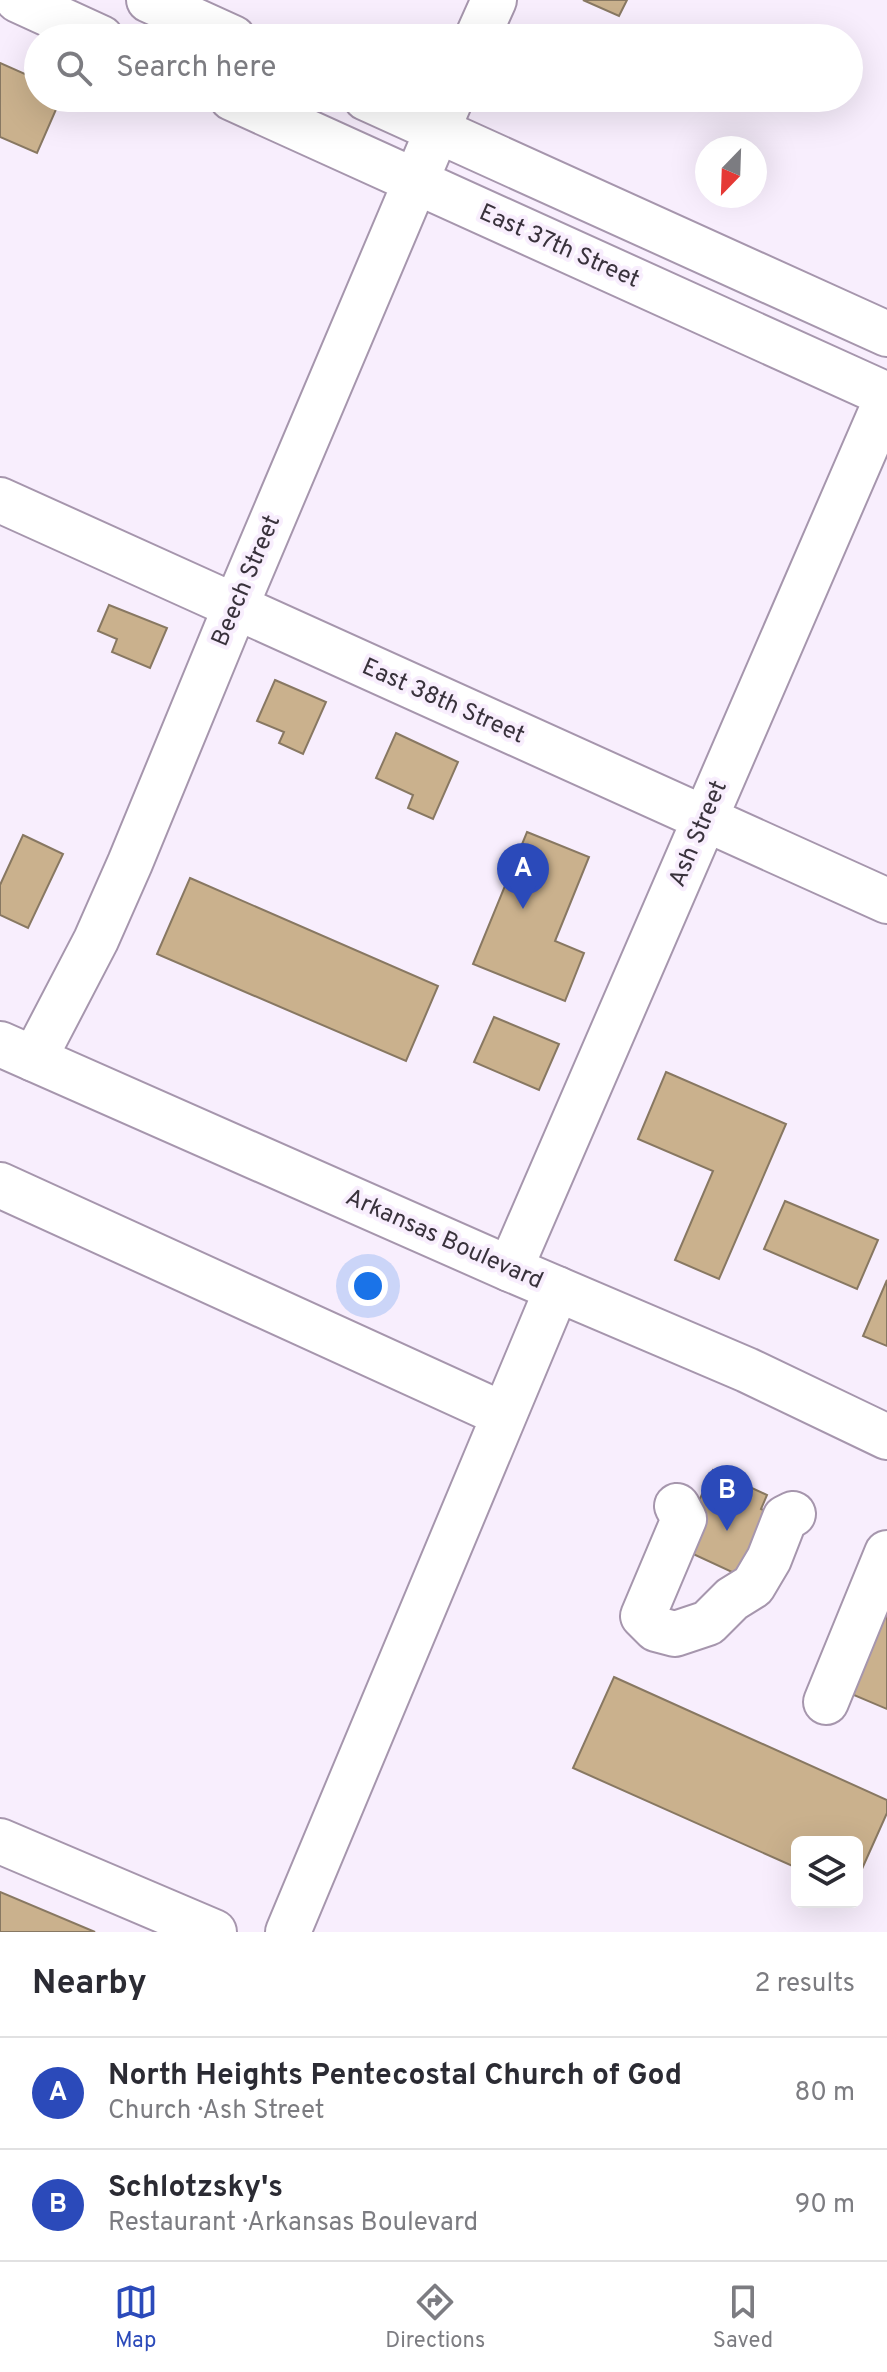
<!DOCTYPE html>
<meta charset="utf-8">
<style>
:root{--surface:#fff;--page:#f7f7f7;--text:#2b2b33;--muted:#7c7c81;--line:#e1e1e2;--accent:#2b4aba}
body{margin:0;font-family:Overpass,sans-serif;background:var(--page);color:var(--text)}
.controls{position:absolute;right:24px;bottom:24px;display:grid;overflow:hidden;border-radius:12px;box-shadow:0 8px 32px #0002}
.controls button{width:72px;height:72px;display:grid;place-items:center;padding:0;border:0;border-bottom:2px solid var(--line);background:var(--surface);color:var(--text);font:40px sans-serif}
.compass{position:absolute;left:695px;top:136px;width:72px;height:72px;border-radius:50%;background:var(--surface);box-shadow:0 8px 32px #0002;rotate:203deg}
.you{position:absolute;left:368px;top:1286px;width:28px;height:28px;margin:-20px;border:6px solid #fff;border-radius:50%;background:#1a73e8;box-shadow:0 0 0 12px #1a73e833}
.badge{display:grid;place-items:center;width:52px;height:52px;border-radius:50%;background:var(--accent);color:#fff;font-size:26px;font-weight:700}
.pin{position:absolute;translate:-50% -66px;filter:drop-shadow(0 2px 4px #0008)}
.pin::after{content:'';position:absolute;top:42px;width:28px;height:24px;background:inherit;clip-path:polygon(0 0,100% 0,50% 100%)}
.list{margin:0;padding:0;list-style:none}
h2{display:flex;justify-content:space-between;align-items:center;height:104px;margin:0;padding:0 32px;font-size:34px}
h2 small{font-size:26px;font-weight:400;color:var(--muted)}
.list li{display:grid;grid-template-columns:52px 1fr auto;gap:24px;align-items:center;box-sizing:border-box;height:112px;padding:0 32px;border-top:2px solid var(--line)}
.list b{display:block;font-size:30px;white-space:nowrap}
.list p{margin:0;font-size:26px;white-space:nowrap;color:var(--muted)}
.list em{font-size:26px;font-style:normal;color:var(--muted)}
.icon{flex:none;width:44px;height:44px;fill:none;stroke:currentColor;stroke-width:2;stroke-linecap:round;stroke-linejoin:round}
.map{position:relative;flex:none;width:887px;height:1932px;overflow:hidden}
.search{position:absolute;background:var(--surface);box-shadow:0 8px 32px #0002;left:24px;right:24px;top:24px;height:88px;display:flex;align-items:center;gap:20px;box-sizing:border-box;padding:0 28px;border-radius:44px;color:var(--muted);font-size:30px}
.sheet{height:328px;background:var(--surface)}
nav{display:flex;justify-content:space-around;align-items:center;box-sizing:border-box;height:112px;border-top:2px solid var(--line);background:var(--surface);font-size:22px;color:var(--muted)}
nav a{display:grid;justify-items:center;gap:4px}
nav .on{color:var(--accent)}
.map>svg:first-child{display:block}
.building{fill:#cab18d;stroke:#887862;stroke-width:2}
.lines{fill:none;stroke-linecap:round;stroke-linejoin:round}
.minor-casing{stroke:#a696ad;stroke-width:48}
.major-casing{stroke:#a696ad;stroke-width:48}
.minor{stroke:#fff;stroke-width:44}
.major{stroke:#fff;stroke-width:44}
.labels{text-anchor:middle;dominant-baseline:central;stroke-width:8;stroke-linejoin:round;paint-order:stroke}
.street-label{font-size:24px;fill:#39323c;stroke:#f8eefd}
</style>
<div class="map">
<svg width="887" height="1932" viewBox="0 0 887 1932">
<rect width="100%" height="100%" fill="#f8eefd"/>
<!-- building -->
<path class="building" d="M583,0H627L619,16Z
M0,63L27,75L30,68L38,71V98H61L37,153L0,137Z
M109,605L167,628L150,668L112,652L117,639L98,631Z
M275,680L326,702L303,754L279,743L284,732L257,721Z
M396,733L458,762L433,819L408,808L413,795L376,778Z
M527,832L589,857L555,941L584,953L565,1001L473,964Z
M23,835L63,854L28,928L0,915V885Z
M190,878L438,986L406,1061L157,954Z
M494,1017L559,1044L539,1090L474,1062Z
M666,1072L786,1124L719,1279L675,1260L713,1171L638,1139Z
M785,1201L878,1240L857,1289L764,1249Z
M887,1280V1346L863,1336Z
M713,1470L767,1495L761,1509L777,1516L747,1579L678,1547Z
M887,1583V1709L842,1690Z
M614,1677L887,1800V1813L857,1880V1842H797V1868L573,1768Z
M0,1892L95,1932H0Z"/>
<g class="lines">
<!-- minor casing -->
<g class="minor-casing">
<path id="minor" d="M18,0L101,38
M149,0L233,38
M477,38L494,0
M232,98L887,395
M366,98L887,334
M0,500L887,901
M34,1059L96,940L130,863L235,608L451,98
M0,1185L504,1415
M510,1269L887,398
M677,1506L684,1519L643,1616L656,1629L675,1634L708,1623L732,1599L753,1586L769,1559L785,1518L793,1514
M826,1702L887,1553
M0,1841L214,1932
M288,1932L557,1289"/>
</g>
<!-- major casing -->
<g class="major-casing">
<path id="major" d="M0,1044L510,1269L747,1370L887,1437"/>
</g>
<!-- minor -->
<use href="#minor" class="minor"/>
<!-- major -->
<use href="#major" class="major"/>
</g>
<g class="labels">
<!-- street labels -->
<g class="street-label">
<text transform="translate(559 247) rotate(24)">East 37th Street</text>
<text transform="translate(247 581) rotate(-67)">Beech Street</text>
<text transform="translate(443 702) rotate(24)">East 38th Street</text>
<text transform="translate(699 834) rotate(-67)">Ash Street</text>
<text transform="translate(444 1240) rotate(24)">Arkansas Boulevard</text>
</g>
</g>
</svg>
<div class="controls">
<button><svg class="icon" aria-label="layers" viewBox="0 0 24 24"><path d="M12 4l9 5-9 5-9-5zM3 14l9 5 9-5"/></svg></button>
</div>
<svg class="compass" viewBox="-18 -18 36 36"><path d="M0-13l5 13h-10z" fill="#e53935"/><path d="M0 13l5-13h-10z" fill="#7c7c81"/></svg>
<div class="you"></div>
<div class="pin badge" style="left:523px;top:909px">A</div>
<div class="pin badge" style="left:727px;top:1531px">B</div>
<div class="search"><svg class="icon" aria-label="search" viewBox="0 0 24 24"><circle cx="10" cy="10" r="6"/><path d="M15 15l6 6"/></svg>Search here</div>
</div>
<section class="sheet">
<h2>Nearby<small>2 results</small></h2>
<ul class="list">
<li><span class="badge">A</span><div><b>North Heights Pentecostal Church of God</b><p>Church · Ash Street</p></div><em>80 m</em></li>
<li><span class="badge">B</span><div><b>Schlotzsky's</b><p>Restaurant · Arkansas Boulevard</p></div><em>90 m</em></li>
</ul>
</section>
<nav>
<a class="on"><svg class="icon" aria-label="map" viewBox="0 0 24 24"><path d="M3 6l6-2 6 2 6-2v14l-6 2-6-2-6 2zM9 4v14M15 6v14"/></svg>Map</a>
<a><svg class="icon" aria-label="directions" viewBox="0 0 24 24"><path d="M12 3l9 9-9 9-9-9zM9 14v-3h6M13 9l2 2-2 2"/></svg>Directions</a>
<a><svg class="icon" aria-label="saved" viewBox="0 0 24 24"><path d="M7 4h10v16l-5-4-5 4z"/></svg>Saved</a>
</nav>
